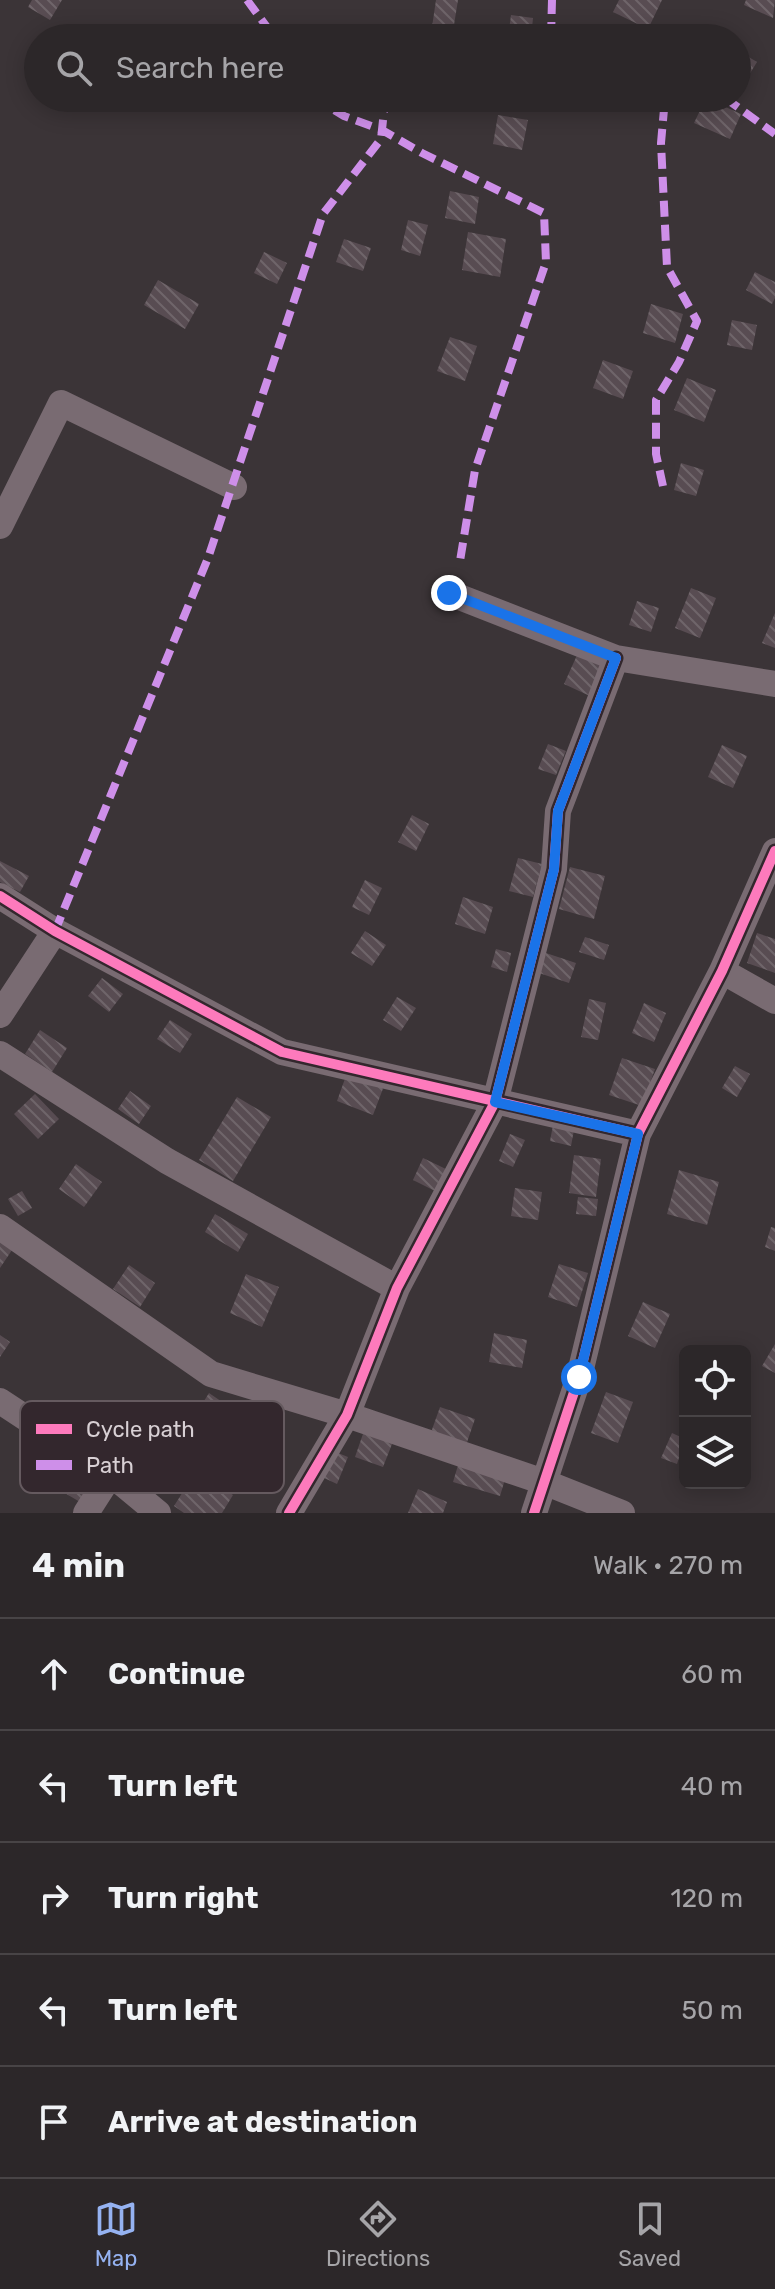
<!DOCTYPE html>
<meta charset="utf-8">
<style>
:root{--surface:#2c2729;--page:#383335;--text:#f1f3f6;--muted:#a6a5a8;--line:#484446;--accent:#95b2f1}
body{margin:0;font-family:Rubik,sans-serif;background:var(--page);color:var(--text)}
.controls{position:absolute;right:24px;bottom:24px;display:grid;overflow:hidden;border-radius:12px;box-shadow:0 4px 20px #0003}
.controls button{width:72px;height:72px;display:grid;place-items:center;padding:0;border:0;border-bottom:2px solid var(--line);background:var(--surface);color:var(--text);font:40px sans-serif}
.stop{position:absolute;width:24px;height:24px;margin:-18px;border:6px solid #1a73e8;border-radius:50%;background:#fff}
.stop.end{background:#1a73e8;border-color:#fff;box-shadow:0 2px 8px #0008}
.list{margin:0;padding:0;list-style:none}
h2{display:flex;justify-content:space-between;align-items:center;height:104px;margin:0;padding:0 32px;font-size:34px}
h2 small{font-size:26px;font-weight:400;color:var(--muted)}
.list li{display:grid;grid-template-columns:52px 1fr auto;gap:24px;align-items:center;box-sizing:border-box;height:112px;padding:0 32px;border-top:2px solid var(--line)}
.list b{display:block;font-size:30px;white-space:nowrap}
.list em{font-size:26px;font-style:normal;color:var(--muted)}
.icon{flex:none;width:44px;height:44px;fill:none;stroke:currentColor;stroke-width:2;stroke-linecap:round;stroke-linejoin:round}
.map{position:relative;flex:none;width:775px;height:1513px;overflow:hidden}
.search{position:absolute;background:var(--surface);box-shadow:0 4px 20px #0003;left:24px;right:24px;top:24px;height:88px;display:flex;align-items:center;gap:20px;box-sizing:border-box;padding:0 28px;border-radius:44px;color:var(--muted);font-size:30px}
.sheet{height:664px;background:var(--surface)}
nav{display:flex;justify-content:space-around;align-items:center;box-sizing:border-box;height:112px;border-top:2px solid var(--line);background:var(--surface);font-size:22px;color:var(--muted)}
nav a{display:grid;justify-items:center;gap:4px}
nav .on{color:var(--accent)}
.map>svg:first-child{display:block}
.building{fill:url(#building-back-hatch)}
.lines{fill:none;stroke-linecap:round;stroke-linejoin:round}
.minor{stroke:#796b72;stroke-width:26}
.quiet{stroke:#ce8fe9;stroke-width:8;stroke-dasharray:16 8;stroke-linecap:butt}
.cycleway-casing{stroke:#33272d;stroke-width:15}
.cycleway{stroke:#fd7abc;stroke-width:10}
.route{stroke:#1a73e8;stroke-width:10}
.key{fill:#33272d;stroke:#655a5f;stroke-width:2}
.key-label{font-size:22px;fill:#d8d0d4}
</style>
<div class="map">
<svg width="775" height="1513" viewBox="0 0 775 1513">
<defs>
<pattern id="building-back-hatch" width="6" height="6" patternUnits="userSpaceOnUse" patternTransform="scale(2)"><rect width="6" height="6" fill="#584c52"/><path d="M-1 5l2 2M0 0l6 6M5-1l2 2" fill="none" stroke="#6f656a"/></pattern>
</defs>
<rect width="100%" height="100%" fill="#3b3437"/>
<!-- building -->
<path class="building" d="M32,0H62L50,20L28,7Z
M436,0H458L453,31L432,27Z
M619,0H662L648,29L613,12Z
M746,0H775L773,18L744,5Z
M511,15L533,18L531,38H508Z
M737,50L757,62L741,88L737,85Z
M38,70V92L28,85Z
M706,98L741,114L730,139L694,123Z
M498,115L528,120L522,150L493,144Z
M450,191L479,197L475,224L445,218Z
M408,220L428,225L420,256L401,250Z
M468,232L506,239L500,277L462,270Z
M344,239L371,248L363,271L336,262Z
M264,252L287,263L277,284L254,273Z
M755,272L775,282V298L772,304L746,290Z
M158,280L199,304L185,329L144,305Z
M651,304L683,314L675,343L643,333Z
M732,320L757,325L752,350L727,345Z
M450,337L477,346L465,381L437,371Z
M603,360L633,371L623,399L593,388Z
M687,378L716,390L704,422L674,410Z
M681,463L704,470L696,496L674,490Z
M691,588L716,598L700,638L675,628Z
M637,601L659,608L651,632L629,625Z
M775,613V648L762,643Z
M578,653L606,666L592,697L564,684Z
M548,744L566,751L556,775L538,769Z
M722,745L747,756L733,788L708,777Z
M412,815L429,824L416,851L398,842Z
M518,858L542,864L533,897L509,891Z
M0,861L29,876L20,892L0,882Z
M570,867L605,876L594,919L559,909Z
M365,880L382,888L369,915L352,907Z
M463,897L493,907L485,934L455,924Z
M365,931L386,945L372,966L351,953Z
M757,933L775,939V973L747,963Z
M585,937L609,945L604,960L579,952Z
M496,949L511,953L507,972L491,967Z
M546,953L576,963L569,983L539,973Z
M102,978L123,994L109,1012L88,996Z
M397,997L416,1008L401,1031L383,1020Z
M589,999L606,1003L598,1040L581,1037Z
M644,1003L666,1013L654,1042L632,1033Z
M170,1020L192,1034L180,1053L157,1039Z
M40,1030L67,1048L52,1072L25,1054Z
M622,1058L655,1069L642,1106L609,1095Z
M735,1066L750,1074L737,1097L722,1088Z
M347,1073L384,1086L373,1115L337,1101Z
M130,1091L151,1106L139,1124L118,1109Z
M35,1094L59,1119L38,1139L14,1114Z
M237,1097L271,1117L233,1181L199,1160Z
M553,1125L574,1130L571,1146L550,1141Z
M510,1134L525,1140L513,1167L499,1161Z
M574,1155L601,1159L596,1197L569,1193Z
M423,1158L448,1170L437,1192L413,1180Z
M76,1164L102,1182L84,1207L59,1189Z
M679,1170L719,1182L707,1225L667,1214Z
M515,1188L542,1192L538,1220L511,1216Z
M22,1191L32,1208L18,1216L8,1199Z
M578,1197L598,1199L596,1216L576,1214Z
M215,1214L248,1234L238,1252L205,1232Z
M771,1227L775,1228V1251L765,1247Z
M0,1240L16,1244L0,1268Z
M559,1264L588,1273L577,1307L548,1297Z
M129,1265L155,1283L140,1307L113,1289Z
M246,1274L279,1287L262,1327L230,1313Z
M643,1302L670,1314L655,1348L628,1336Z
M494,1333L527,1340L522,1368L489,1362Z
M0,1335L10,1342L0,1357Z
M775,1344V1373L762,1366Z
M606,1392L633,1402L618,1443L591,1433Z
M209,1393L231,1408L212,1436L191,1422Z
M440,1407L475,1419L464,1451L429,1438Z
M365,1428L394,1439L383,1467L355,1457Z
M672,1433L685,1439L677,1464L661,1458Z
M333,1451L348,1457L337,1484L322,1477Z
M459,1462L506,1476L500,1496L453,1482Z
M71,1468L93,1481L80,1502L58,1489Z
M196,1471L233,1495L222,1513H184L174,1506Z
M418,1489L447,1502L443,1513H408Z"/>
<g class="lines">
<!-- minor -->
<path class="minor" d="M0,526L61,403L234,487
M449,593L616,658L775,684
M0,896L55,931L282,1052L638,1134
M722,971L775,1001
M0,1015L55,931
M0,1054L167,1161L397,1288
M0,1227L211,1374L347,1415L544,1482L622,1513
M0,1401L111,1474L158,1513
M86,1513L111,1474
M289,1513L347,1415L397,1288L495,1102L554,869L558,811L616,658
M534,1513L579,1377L638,1134L722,971L775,851"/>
<!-- quiet -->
<path class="quiet" d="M247,0L275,38
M551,38L552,0
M314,98L344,116L382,130L422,153L544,213L546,262L475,470L460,561
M725,98L775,134
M663,486L656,454V400L679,362L697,321L667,267L661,143L665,98
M55,931L208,558L323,214L381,139L384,111L392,98"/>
<!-- cycleway casing -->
<g class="cycleway-casing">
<path id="cycleway" d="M0,896L55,931L282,1052L638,1134
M289,1513L347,1415L397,1288L495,1102L554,869L558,811L616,658
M534,1513L579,1377L638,1134L722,971L775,851"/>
</g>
<!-- cycleway -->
<use href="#cycleway" class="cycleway"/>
</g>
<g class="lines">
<!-- route -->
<path class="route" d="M449,593L616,658L558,811L554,869L495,1102L638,1134L579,1377"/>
</g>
<!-- legend -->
<rect x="20" y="1401" width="264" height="92" rx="12" class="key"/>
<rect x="36" y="1424" width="36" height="10" fill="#fd7abc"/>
<rect x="36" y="1460" width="36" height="10" fill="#ce8fe9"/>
<g class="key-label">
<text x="86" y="1437">Cycle path</text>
<text x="86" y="1473">Path</text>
</g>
</svg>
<div class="controls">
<button><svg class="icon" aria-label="locate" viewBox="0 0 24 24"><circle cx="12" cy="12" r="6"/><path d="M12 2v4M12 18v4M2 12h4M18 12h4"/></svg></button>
<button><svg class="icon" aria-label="layers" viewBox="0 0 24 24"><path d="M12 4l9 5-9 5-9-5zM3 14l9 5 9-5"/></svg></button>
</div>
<div class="stop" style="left:579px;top:1377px"></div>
<div class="stop end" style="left:449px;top:593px"></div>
<div class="search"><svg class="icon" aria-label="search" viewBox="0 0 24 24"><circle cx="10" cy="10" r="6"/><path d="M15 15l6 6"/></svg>Search here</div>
</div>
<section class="sheet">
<h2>4 min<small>Walk · 270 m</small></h2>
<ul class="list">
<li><svg class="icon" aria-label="ahead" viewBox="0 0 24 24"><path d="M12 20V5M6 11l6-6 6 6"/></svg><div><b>Continue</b></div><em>60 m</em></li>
<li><svg class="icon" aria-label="left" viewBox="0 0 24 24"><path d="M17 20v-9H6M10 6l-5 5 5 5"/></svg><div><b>Turn left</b></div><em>40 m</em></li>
<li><svg class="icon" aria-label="right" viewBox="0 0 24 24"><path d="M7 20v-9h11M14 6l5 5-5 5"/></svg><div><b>Turn right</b></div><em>120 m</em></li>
<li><svg class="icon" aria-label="left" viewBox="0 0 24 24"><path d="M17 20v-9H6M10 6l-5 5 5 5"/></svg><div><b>Turn left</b></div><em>50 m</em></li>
<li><svg class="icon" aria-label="arrive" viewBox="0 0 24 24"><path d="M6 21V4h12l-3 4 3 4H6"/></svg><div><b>Arrive at destination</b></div></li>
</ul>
</section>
<nav>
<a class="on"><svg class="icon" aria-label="map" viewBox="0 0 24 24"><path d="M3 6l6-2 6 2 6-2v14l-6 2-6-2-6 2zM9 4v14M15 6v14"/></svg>Map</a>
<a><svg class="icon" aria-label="directions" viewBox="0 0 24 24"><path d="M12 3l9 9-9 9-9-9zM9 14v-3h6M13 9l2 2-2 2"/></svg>Directions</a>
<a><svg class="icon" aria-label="saved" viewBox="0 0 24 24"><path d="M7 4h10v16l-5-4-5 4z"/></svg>Saved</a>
</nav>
